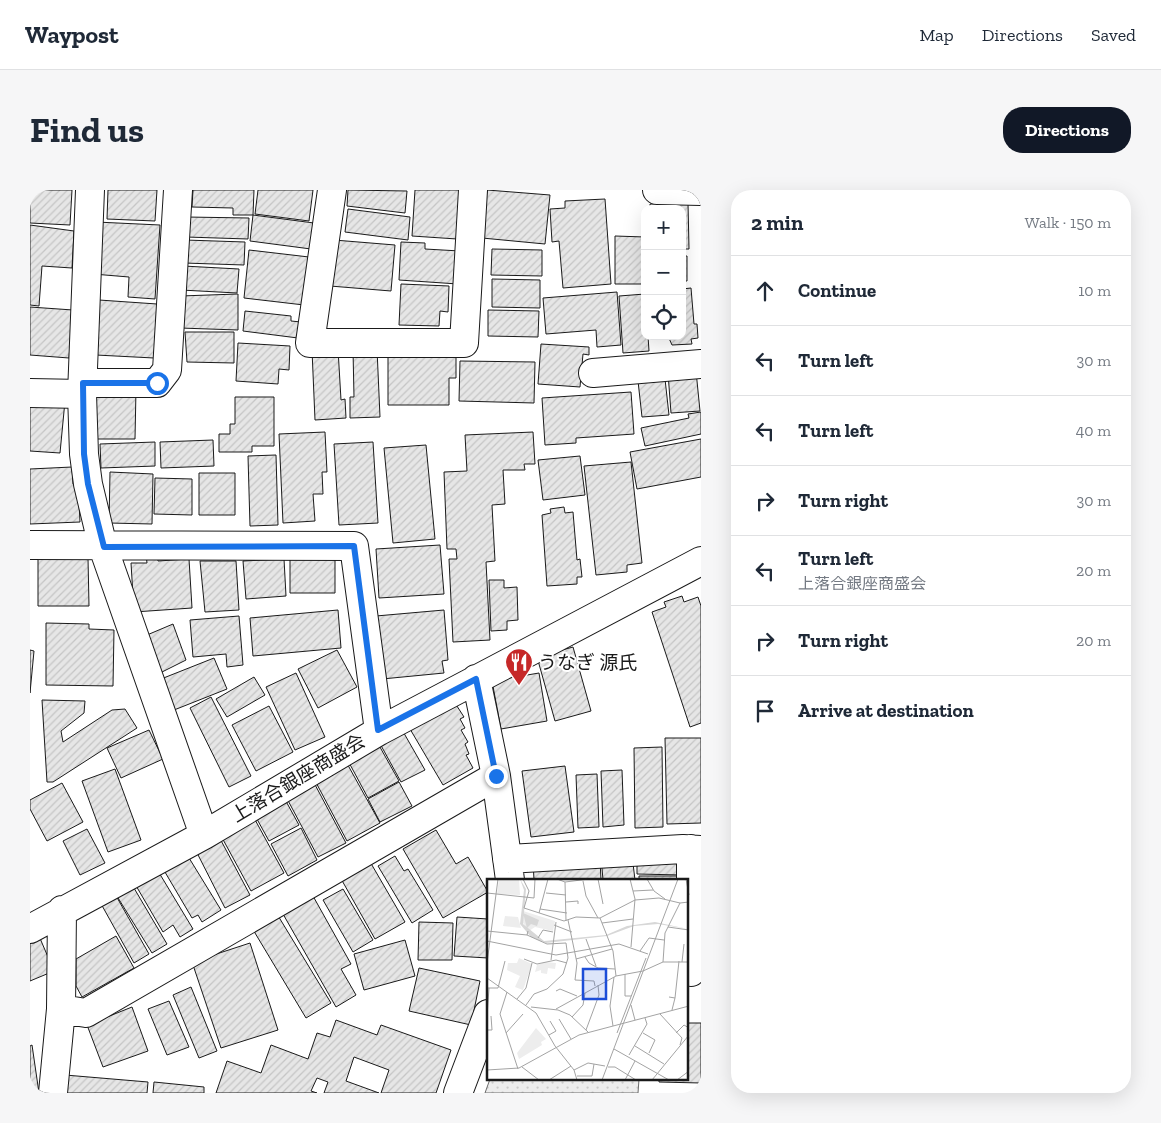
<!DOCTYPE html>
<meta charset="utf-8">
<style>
:root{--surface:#fff;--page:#f6f6f7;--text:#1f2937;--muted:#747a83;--line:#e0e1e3;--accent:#111827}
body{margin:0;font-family:"Zilla Slab","Noto Sans JP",serif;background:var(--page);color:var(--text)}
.controls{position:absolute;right:15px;top:15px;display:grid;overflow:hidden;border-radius:10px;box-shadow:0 5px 20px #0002}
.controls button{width:45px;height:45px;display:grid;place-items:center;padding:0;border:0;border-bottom:1px solid var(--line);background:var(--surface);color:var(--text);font:25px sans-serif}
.stop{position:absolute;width:15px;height:15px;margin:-11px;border:4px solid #1a73e8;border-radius:50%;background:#fff}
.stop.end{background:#1a73e8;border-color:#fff;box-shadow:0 1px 5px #0008}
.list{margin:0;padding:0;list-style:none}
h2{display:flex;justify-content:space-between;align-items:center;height:65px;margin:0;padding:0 20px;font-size:21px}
h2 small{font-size:16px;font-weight:400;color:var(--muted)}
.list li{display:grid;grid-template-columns:32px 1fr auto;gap:15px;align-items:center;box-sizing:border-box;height:70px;padding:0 20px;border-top:1px solid var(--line)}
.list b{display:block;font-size:19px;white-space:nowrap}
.list p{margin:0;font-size:16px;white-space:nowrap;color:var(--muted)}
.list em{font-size:16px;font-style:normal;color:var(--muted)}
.icon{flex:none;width:28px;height:28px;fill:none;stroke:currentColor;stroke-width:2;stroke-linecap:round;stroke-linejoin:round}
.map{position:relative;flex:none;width:671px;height:903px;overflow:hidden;border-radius:20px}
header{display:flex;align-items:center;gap:30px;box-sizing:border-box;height:70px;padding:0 25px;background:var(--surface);border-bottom:1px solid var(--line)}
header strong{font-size:24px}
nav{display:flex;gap:28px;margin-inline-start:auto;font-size:18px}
.intro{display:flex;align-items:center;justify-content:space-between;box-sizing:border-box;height:120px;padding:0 30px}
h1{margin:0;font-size:35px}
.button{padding:12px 22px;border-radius:20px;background:var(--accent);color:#fff;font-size:18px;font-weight:700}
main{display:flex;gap:30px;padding:0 30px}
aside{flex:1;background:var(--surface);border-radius:20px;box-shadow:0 5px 20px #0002}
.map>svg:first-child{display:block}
.grass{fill:url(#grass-dots);stroke:#6a6a6a}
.building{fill:url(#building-hatch);stroke:#1a1a1a}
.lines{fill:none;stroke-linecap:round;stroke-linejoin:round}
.minor-casing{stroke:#1a1a1a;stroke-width:30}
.minor{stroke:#fff;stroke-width:28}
.route{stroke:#1a73e8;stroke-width:6}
.labels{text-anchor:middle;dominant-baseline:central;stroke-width:4;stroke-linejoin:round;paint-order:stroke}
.poi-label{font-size:19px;fill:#1a1a1a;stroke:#fff;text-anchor:start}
.street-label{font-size:19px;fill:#1a1a1a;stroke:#fff}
.inset-road{fill:none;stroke:#a3a3a3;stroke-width:1}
.view{fill:#1d4ed8;fill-opacity:0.15;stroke:#1d4ed8;stroke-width:2.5}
.inset-edge{fill:none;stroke:#1a1a1a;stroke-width:2.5}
</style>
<header>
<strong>Waypost</strong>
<nav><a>Map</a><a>Directions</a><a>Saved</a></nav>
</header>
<div class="intro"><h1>Find us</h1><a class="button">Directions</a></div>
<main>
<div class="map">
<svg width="671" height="903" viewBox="0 0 671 903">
<defs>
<pattern id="grass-dots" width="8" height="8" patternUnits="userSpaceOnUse" patternTransform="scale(1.25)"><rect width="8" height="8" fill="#ededed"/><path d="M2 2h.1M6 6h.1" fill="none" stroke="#cbcbcb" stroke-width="1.8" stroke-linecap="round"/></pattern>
<pattern id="building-hatch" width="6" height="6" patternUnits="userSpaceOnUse" patternTransform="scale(1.25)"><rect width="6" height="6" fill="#e6e6e6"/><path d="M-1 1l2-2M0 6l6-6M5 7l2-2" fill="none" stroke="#c5c5c5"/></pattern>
</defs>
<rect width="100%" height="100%" fill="#fff"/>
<!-- grass -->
<path class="grass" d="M460,889H609L608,903H455Z"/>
<!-- building -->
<path class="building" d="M0,0H42L40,35L0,33Z
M78,0H127L125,31L77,29Z
M163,0H224L223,25H203V18L162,17Z
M228,0H283L279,31L225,24Z
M318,0L377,1L375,23L317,16Z
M385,0H430L427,49L382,46Z
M457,0L520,5L515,54L452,48Z
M575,9L581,94L533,98L529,51L522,52L520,19L535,18V11Z
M658,13L659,59H652V19H620V14Z
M318,19L380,27L378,50L315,42Z
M223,25L284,33L281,59L220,51Z
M156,27L219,28L218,49L156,47Z
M66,32L130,35L125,109L98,107L99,87L63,84Z
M0,35L44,41L42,78L12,76L9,116L0,115Z
M585,46L615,47V94H585Z
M155,50L215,52L214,75L154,73Z
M304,50L365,55L361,101L300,96Z
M371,52L395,53V59L430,61L428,94L369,90Z
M462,59L512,60V86L461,85Z
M219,60L279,67L274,115L214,108Z
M652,66H657V91H652Z
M153,76L209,79L207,103L151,100Z
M462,89L510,90V118L462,117Z
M371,94L419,96L418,122L410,121L409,136L369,135Z
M661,98L664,134H667L668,148L661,149L662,154L642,155L638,146H652V99Z
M587,102L591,155L567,157L566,140L516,144L513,108Z
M208,104V140L150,138V106Z
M615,104V146H618L619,161L593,163L589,106Z
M69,110L127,114L124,168L66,165Z
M0,117L43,120L39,168L0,165Z
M458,120L509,121L508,147L458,146Z
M215,121L261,126V131L271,132L268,148L213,141Z
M155,142H204V173L157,172Z
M208,153L260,156L259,180L249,179L248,194L206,191Z
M511,154L559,157V165L553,164L550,197L508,194Z
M308,159L311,210L315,209L316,228L285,230L282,160Z
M347,159L350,227L320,228V207H324L323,160Z
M358,159H426V188H419V215H358Z
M430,171L505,172L504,213L429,211Z
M666,181L670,221L641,223L638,183Z
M635,189L639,225L612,227L608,191Z
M66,199H106L105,249H66Z
M601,202L604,244L546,248V253L515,255L512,208Z
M205,207H244V256H222V262H189V244H200V234H205Z
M0,208L35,211L30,263L0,261Z
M671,222V244L615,256L611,238L659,228L658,224Z
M295,242L297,282H292L293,304H283L285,331L253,333L249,244Z
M503,242L505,274H494L495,280H473L475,314L462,315L465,371L456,372L460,450L423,452L419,369H427L426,359H417L414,282L437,281L435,245Z
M671,249V287L607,299L600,262Z
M183,250L184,276L131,278L130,252Z
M125,252V276L71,278L70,254Z
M343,252L348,333L309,335L304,254Z
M396,255L405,349L363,353L354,258Z
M246,265L248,335L220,336L218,266Z
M550,266L555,305L513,310L508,270Z
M601,272L612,373L597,375V382L566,385L554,276Z
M42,277L43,294H48L50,332L0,334V279Z
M80,282L123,284L122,334L79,333Z
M169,283H205V325H169Z
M125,288L162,289V325L124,324Z
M534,317L535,323L543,322L547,370L550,369L552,387H547V394L517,396L512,325L521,323L520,319Z
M410,355L414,404L349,408L346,359Z
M127,364L128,371L159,369L162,418L104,422L101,373H117L116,365Z
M8,368H58L59,416H8Z
M254,369L256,406L216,409L213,371Z
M260,369H305V403H260Z
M170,371H206L209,420L175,422Z
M459,390H474V398L487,397L488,430L477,431V440L461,441Z
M652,406L654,412L668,407L671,416V533L660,537L622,422L636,417L634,412Z
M308,420L311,458L223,466L220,428Z
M414,420L418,470L412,471L414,483L352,489L346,426Z
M209,426L213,475L197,477L196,464L163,467L160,430Z
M16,433L59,434V439L84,440L83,496L16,495Z
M143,434L156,470L130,483L117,445Z
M543,457L561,521L525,531L507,467Z
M0,460L4,461L0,503Z
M307,460L327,497L288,518L268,479Z
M184,468L197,499L144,520L131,489Z
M266,483L295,547L265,560L236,497Z
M509,483L517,531L471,539L462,491Z
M224,487L235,505L197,527L186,509Z
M181,507L221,586L199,597L160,518Z
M12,510L55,511L54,523L31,541L33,552L82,520L95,519L107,538L23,592H17Z
M425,513L434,527L430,529L435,538L431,540L438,552L435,554L439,564L436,565L443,578L413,595L380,539Z
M239,516L263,562L226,581L202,535Z
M371,538L395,580L371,592L348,550Z
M119,540L133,569L91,588L77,558Z
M635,548H671V633L637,634Z
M346,550L369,591L338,608L316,567Z
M632,557L633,637L605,638L604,558Z
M314,568L350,633L317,651L282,585Z
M535,576L544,642L501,647L492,581Z
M85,579L111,650L78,662L52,591Z
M592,580L594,635L573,637L571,581Z
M567,584L569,637L548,638L546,585Z
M282,589L316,653L288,667L254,603Z
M369,592L382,616L350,632L338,609Z
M32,593L53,632L17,651L0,619V610Z
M252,604L269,635L239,651L222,620Z
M223,626L254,683L221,701L190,644Z
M271,638L287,670L258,686L241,654Z
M57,639L75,673L50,685L33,651Z
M406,640L426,674L438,667L458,702L413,728L373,659Z
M187,643L220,705L195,718L163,655Z
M156,663L191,720L172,732L168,725L162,728L132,677Z
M602,665L605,690H573L571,667Z
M365,666L374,681L378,679L403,720L382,733L348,676Z
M607,668H652V685L607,684Z
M339,670L375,732L345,749L310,687Z
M570,670L571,690H504L503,671Z
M128,681L163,739L150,747L143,735L133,742L105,694Z
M609,686H652V690H609Z
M101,693L137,754L122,763L85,703Z
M313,699L343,750L323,762L293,710Z
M85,704L119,764L104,773L70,712Z
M283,706L321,774L311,779L326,805L306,817L253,724Z
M247,724L301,813L276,828L222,738Z
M427,727L458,729V768L424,766Z
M389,732L423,733L422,770H388Z
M9,746L24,781L0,791V750Z
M86,746L104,778L52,807L46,796V769Z
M375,750L385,786L334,800L324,764Z
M220,753L248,840L191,858L162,772Z
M389,778L450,791L441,835L379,821Z
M161,797L187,861L169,868L143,805Z
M139,811L159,857L137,865L118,819Z
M102,817L118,861L73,877L57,835Z
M306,830L347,845L351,835L421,860L406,903H351L359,880L324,867L316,891L349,903H294L298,892L287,888L281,901L287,903H186L197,871L231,883L241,855L278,869L287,843L300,847Z
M657,833H671V893L629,892V889H657Z
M2,855L9,903H0V856Z
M35,885L118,892L117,903H33Z
M124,892L174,897V903H123Z"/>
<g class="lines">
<!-- minor casing -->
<g class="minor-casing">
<path id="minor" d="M60,0L52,204L54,264L58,294L73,357L174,645
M302,0L280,153H434L443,0
M627,0L671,1
M563,183L671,174
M53,193H127L137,180L148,0
M0,203L52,204
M0,355L324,356L349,541
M446,489L466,586L480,690
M477,669L653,659L671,660
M0,739L174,645L349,541L671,371
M661,782V659
M31,819L56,823L466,586
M23,903L31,819L32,720
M428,903L458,824"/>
</g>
<!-- minor -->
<use href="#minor" class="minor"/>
</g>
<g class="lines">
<!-- route -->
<path class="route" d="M127,193H53L54,264L58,294L74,357L324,356L348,540L446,489L466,586"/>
</g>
<!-- icons -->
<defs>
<g id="restaurant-pin" transform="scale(1.4375)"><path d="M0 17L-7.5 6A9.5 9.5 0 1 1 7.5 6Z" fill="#c62828" stroke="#fff"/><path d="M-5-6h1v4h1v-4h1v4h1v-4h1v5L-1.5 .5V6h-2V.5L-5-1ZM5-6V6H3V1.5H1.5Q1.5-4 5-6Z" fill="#fff"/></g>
</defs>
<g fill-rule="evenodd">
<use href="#restaurant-pin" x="489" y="472"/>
</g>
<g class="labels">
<!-- poi labels -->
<g class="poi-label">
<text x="508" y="472">うなぎ 源氏</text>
</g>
<!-- street labels -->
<g class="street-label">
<text transform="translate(268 588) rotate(-31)">上落合銀座商盛会</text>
</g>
</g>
<!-- overview -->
<g transform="translate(457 689)">
<rect width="201" height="201" fill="#fff"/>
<path d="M36,32L68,42L66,52L48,48L42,52L36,44Z" fill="#ededed"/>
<path d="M32,79L45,85L36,111L28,108L33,97L20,91L21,84H30ZM58,83L69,84L68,90L61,89L60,95L54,94V91L48,93L50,86ZM49,149L59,160L54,163L55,166L32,180L30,174Z" fill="#ededed"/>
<path d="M12,0H32L33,16L10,15ZM18,37L31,38L34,49L16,47Z" fill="#ededed"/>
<path d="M33,0L39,10L36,45L57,62L119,56L140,47L168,43L201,50L171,45L147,47L120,57L59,64L44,58L33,45L37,11ZM36,34L52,41L50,47L44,45L40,49Z" fill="#d7d7d7"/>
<path class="inset-road" d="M36,0L42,12L37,29L77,42L89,38L113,39L148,21L172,19L193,24L202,23M70,0L78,3L102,0M111,0L116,25M143,0L148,20L144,68M160,0L167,12L178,20M199,0L202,16M96,2L99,17L111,39M78,3L79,42M146,12L166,11M0,14L47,19L48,0M59,14L79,16M79,23L91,22V25M53,30L80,34M52,34L61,0M113,39L126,72L129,97M81,41L90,84L88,101L107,102L108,107M115,44L146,40M67,46L85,53M181,48L202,51M0,52L40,56L41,52M51,59L56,51L66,53M99,60L109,87M0,62L69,76L132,65L161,75M153,72L162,59L177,61M98,78L102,84L111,89L128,90M37,80L50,85L69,81L80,84M89,80L125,70M64,81L69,43M176,83L178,54L193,24M195,83L197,65M0,84L11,0M138,95V117H144M0,99L49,134L68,167L87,191L90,201M0,109H11L18,82M69,112L73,110L90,117M20,113L13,135L31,190M182,118L188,119L185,131M188,119L192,82M30,120L39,109L45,84M39,126L47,115L60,110L76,95L81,79L79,64L60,65L40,56M144,126L148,141M44,128L71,131L83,136L101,153M69,130L129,97L156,92L176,83H202M173,135L195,159L193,166M0,137L2,109M85,138L96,126L98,114M72,140L84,160M126,147L123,127L127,98M0,151H5L4,137M99,151L112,116L111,106M19,154L36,135M130,154L159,79M156,154L168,161L162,174M189,154L197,146L202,149M62,156L69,152L63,142M148,167L177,185M127,170L182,201M142,176L160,145L158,139M35,188L52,201M121,188H128L149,201M0,191L32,189L92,156L202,127M87,191L101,184L118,187M90,197H105L107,185M62,201L84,187M115,201L191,0M138,201L148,182M165,201L202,156M190,201L202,192"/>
<path class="view" d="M96,90H119V120H96Z"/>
<rect width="201" height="201" class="inset-edge"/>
</g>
</svg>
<div class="controls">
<button>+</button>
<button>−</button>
<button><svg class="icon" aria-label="locate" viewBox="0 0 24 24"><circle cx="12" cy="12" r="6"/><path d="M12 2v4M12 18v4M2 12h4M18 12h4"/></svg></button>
</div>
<div class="stop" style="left:127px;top:193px"></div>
<div class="stop end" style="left:466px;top:586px"></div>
</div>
<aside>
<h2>2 min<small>Walk · 150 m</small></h2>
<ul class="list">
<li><svg class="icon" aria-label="ahead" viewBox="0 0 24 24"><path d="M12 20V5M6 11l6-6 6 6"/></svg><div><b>Continue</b></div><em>10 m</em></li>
<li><svg class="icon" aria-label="left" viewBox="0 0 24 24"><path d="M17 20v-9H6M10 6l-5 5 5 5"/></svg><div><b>Turn left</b></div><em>30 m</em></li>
<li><svg class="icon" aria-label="left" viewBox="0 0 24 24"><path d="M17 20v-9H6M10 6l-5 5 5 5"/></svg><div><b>Turn left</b></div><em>40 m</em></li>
<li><svg class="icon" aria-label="right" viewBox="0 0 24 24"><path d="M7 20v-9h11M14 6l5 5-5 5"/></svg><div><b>Turn right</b></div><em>30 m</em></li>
<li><svg class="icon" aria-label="left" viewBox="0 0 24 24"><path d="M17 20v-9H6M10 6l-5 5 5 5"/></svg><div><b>Turn left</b><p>上落合銀座商盛会</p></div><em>20 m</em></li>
<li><svg class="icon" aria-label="right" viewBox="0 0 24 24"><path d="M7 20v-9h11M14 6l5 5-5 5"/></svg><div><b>Turn right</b></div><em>20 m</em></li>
<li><svg class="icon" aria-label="arrive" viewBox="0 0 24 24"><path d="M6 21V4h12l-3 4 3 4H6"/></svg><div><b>Arrive at destination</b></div></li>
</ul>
</aside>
</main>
